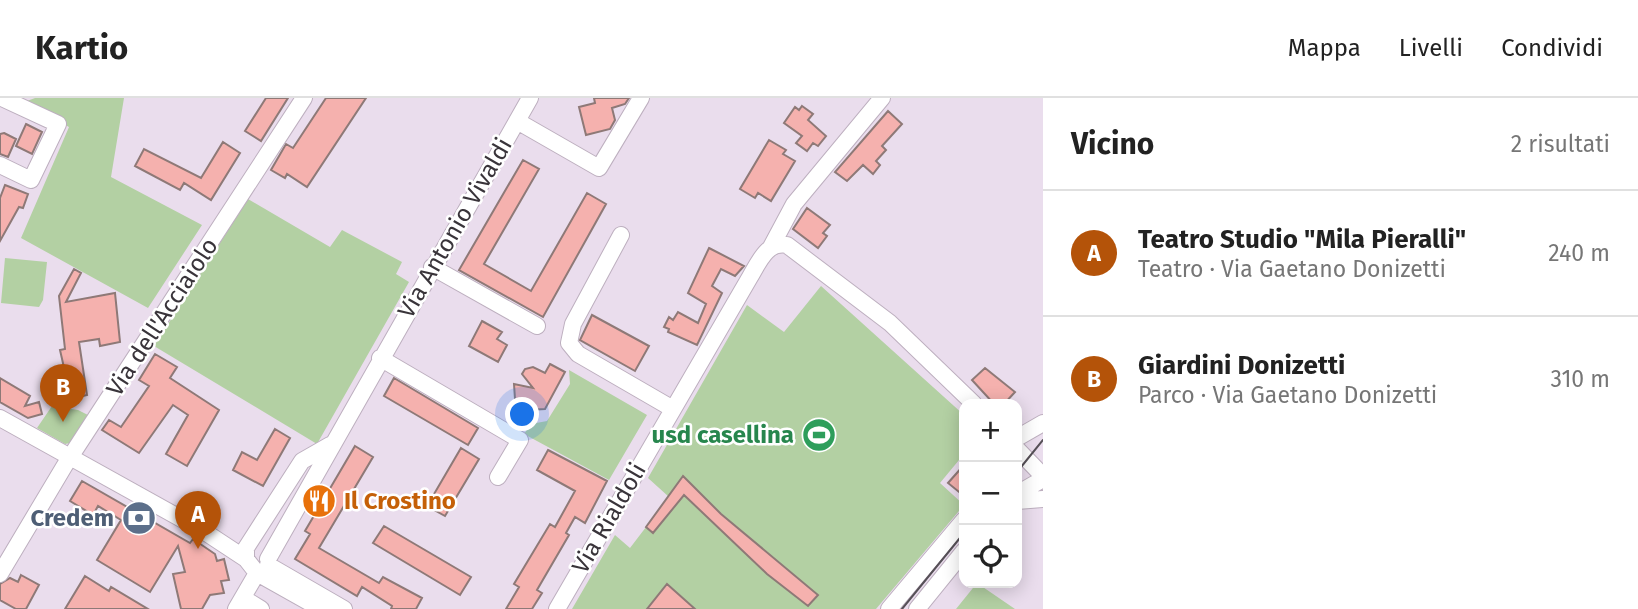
<!DOCTYPE html>
<html lang="it">
<meta charset="utf-8">
<style>
:root{--surface:#fff;--page:#f2f2f2;--text:#222;--muted:#767676;--line:#e0e0e0;--accent:#b45309}
body{margin:0;font-family:"Fira Sans",sans-serif;background:var(--page);color:var(--text)}
.controls{position:absolute;right:21px;bottom:21px;display:grid;overflow:hidden;border-radius:14px;box-shadow:0 4px 18px #0003}
.controls button{width:63px;height:63px;display:grid;place-items:center;padding:0;border:0;border-bottom:2px solid var(--line);background:var(--surface);color:var(--text);font:35px sans-serif}
.you{position:absolute;left:523px;top:317px;width:24px;height:24px;margin:-18px;border:5px solid #fff;border-radius:50%;background:#1a73e8;box-shadow:0 0 0 10px #1a73e833}
.badge{display:grid;place-items:center;width:46px;height:46px;border-radius:50%;background:var(--accent);color:#fff;font-size:23px;font-weight:700}
.pin{position:absolute;translate:-50% -58px;filter:drop-shadow(0 2px 4px #0008)}
.pin::after{content:'';position:absolute;top:37px;width:24px;height:21px;background:inherit;clip-path:polygon(0 0,100% 0,50% 100%)}
.list{margin:0;padding:0;list-style:none}
h2{display:flex;justify-content:space-between;align-items:center;height:91px;margin:0;padding:0 28px;font-size:30px}
h2 small{font-size:23px;font-weight:400;color:var(--muted)}
.list li{display:grid;grid-template-columns:46px 1fr auto;gap:21px;align-items:center;box-sizing:border-box;height:126px;padding:0 28px;border-top:2px solid var(--line)}
.list b{display:block;font-size:26px;white-space:nowrap}
.list p{margin:0;font-size:23px;white-space:nowrap;color:var(--muted)}
.list em{font-size:23px;font-style:normal;color:var(--muted)}
.icon{flex:none;width:38px;height:38px;fill:none;stroke:currentColor;stroke-width:2;stroke-linecap:round;stroke-linejoin:round}
.map{position:relative;flex:none;width:1043px;height:511px;overflow:hidden}
header{display:flex;align-items:center;gap:42px;box-sizing:border-box;height:98px;padding:0 35px;background:var(--surface);border-bottom:2px solid var(--line)}
header strong{font-size:33px}
nav{display:flex;gap:38px;margin-inline-start:auto;font-size:24px}
main{display:flex}
aside{flex:1;background:var(--surface)}
.map>svg:first-child{display:block}
.green{fill:#b3d0a3}
.building{fill:#f5b1ae;stroke:#8e7977;stroke-width:2}
.lines{fill:none;stroke-linecap:round;stroke-linejoin:round}
.minor-casing{stroke:#bdafbf;stroke-width:18}
.minor{stroke:#fff;stroke-width:16}
.tram{stroke:#565057;stroke-width:2}
.labels{text-anchor:middle;dominant-baseline:central;stroke-width:5;stroke-linejoin:round;paint-order:stroke}
.street-label{font-size:24px;fill:#39343a;stroke:#fff}
.leisure-label{font-size:24px;font-weight:bold;fill:#27864d;stroke:#fff;text-anchor:end}
.food-label{font-size:24px;font-weight:bold;fill:#c56008;stroke:#fff;text-anchor:start}
.service-label{font-size:24px;font-weight:bold;fill:#4e5e75;stroke:#fff;text-anchor:end}
</style>
<header>
<strong>Kartio</strong>
<nav><a>Mappa</a><a>Livelli</a><a>Condividi</a></nav>
</header>
<main>
<div class="map">
<svg width="1043" height="511" viewBox="0 0 1043 511">
<rect width="100%" height="100%" fill="#eadded"/>
<!-- green -->
<path class="green" d="M35,0H124L111,79L202,127L148,210L21,140L69,29L28,7L27,3Z
M248,101L330,149L342,132L402,164L396,176L409,184L317,346L154,248Z
M5,160L47,164L43,202L39,209L1,205Z
M821,188L964,317V356L940,385L964,407L876,511H572L615,437L630,450L669,399L648,380L747,207L784,234Z
M569,272L647,317L609,382L524,336L531,326L547,323L570,286Z
M52,308L78,312L88,317L70,345L65,346L37,330Z
M977,485L1015,511H956Z"/>
<!-- building -->
<path class="building" d="M266,0H288L261,43L245,33Z
M326,0H366L307,89L287,76L285,80L271,72L286,46L293,50Z
M594,0H629L625,6L612,10L615,22L610,31L586,37L579,9L595,5Z
M802,8L813,16L808,22L826,38L818,48L813,45L807,53L796,45L802,38L784,25L795,9L799,12Z
M888,13L902,26L882,48L886,52L876,63L880,67L873,76L863,67L847,83L835,74Z
M26,26L42,34L32,56L16,48Z
M4,35L16,41L8,59L0,56V36Z
M769,42L786,52L783,56L795,63L771,103L758,95L755,100L740,91Z
M223,44L240,55L211,102L184,85L180,92L135,68L144,51L201,80Z
M523,62L539,71L484,166L531,193L587,95L606,106L543,219L459,172Z
M5,87L28,96L23,110L19,109L0,143V100Z
M807,110L830,127L823,135L827,138L818,150L793,131Z
M709,150L744,168L735,178L721,171L712,188L722,195L697,247L668,234L669,231L664,229L669,219L673,222L678,214L698,225L706,206L688,195Z
M74,171L81,175L66,204L115,195L120,244L100,248L99,241L79,244L87,297L66,302L64,294L50,297L45,278L65,274L60,252L65,251L59,198Z
M592,217L649,248L635,273L580,242Z
M482,223L502,234L497,241L507,247L498,264L469,248Z
M155,256L177,269L170,280L219,312L187,368L166,356L188,317L173,307L139,355L102,332L109,322L121,329L149,288L139,282Z
M550,266L565,274L545,311L528,312L515,301L514,286L533,290L522,276L525,271L533,269L545,275Z
M985,270L1015,294L1004,306H994L972,282Z
M0,280L30,298L25,308L39,304L42,316L28,320L0,304Z
M394,280L478,330L468,347L384,298Z
M275,331L290,340L263,388L233,372L242,354L257,362Z
M355,348L373,359L319,450L379,485L383,479L422,500L416,511H391L392,508L362,489L357,498L295,461L310,436L305,433Z
M461,350L479,361L445,418L427,408Z
M548,352L607,383L585,425L575,419L566,435L569,437L537,492L542,495L532,511H506L519,489L514,486L550,426L555,429L575,393L537,372Z
M964,367V398L948,385Z
M683,378L721,416L818,497L808,508L767,476L684,397L653,435L646,429Z
M82,383L190,445L193,441L215,456L217,463L224,461L229,482L221,483L224,495L210,497L202,511H181L173,476L185,474L178,448L150,494L97,462L121,422L98,408L93,417L70,403Z
M384,428L471,479L460,497L373,445Z
M21,477L39,487L26,511H16L0,502V486L10,480L18,484Z
M85,478L109,493L111,489L148,511H65Z
M667,486L695,511H647Z"/>
<g class="lines">
<!-- minor casing -->
<g class="minor-casing">
<path id="minor" d="M517,23L599,70L641,0
M0,67L31,82L58,26L2,0
M621,137L573,226L569,245L578,256L673,311
M771,149L794,106L882,0
M432,169L537,228
M380,260L520,342L498,379
M0,320L205,434L246,461L257,475L321,511
M1017,340L1043,325
M1017,351L1043,378
M1017,396L1043,381
M1017,403L1043,401
M246,461V450L302,363L330,347
M268,461L530,0
M268,467L344,511
M0,476L65,367L304,0
M243,500L261,511
M236,511L257,475
M557,511L750,179C759,164 767,143 787,147L890,225L974,306
M889,511L964,422
M917,511L964,453"/>
</g>
<!-- minor -->
<use href="#minor" class="minor"/>
<!-- tram -->
<path class="tram" d="M1017,374L1043,342
M902,511L964,435"/>
</g>
<!-- icons -->
<defs>
<g id="stadium-disc" transform="scale(1.75)"><circle r="9.5" fill="#2e9e5b" stroke="#fff"/><path d="M0-5a6.5 5 0 1 0 0 10a6.5 5 0 1 0 0-10ZM-3.5-1.8h7v3.6h-7Z" fill="#fff"/></g>
<g id="restaurant-disc" transform="scale(1.75)"><circle r="9.5" fill="#e8710a" stroke="#fff"/><path d="M-5-6h1v4h1v-4h1v4h1v-4h1v5L-1.5 .5V6h-2V.5L-5-1ZM5-6V6H3V1.5H1.5Q1.5-4 5-6Z" fill="#fff"/></g>
<g id="bank-disc" transform="scale(1.75)"><circle r="9.5" fill="#5c6f8a" stroke="#fff"/><path d="M-6-4H6V4H-6ZM0-2.3a2.3 2.3 0 1 0 0 4.6a2.3 2.3 0 1 0 0-4.6Z" fill="#fff"/></g>
</defs>
<g fill-rule="evenodd">
<use href="#stadium-disc" x="819" y="337"/>
<use href="#restaurant-disc" x="319" y="403"/>
<use href="#bank-disc" x="139" y="420"/>
</g>
<g class="labels">
<!-- street labels -->
<g class="street-label">
<text transform="translate(455 130) rotate(-60)">Via Antonio Vivaldi</text>
<text transform="translate(162 219) rotate(-57)">Via dell'Acciaiolo</text>
<text transform="translate(609 420) rotate(-60)">Via Rialdoli</text>
</g>
<!-- leisure labels -->
<g class="leisure-label">
<text x="794" y="337">usd casellina</text>
</g>
<!-- food labels -->
<g class="food-label">
<text x="344" y="403">Il Crostino</text>
</g>
<!-- service labels -->
<g class="service-label">
<text x="114" y="420">Credem</text>
</g>
</g>
</svg>
<div class="controls">
<button>+</button>
<button>−</button>
<button><svg class="icon" aria-label="locate" viewBox="0 0 24 24"><circle cx="12" cy="12" r="6"/><path d="M12 2v4M12 18v4M2 12h4M18 12h4"/></svg></button>
</div>
<div class="you"></div>
<div class="pin badge" style="left:198px;top:451px">A</div>
<div class="pin badge" style="left:63px;top:324px">B</div>
</div>
<aside>
<h2>Vicino<small>2 risultati</small></h2>
<ul class="list">
<li><span class="badge">A</span><div><b>Teatro Studio &quot;Mila Pieralli&quot;</b><p>Teatro · Via Gaetano Donizetti</p></div><em>240 m</em></li>
<li><span class="badge">B</span><div><b>Giardini Donizetti</b><p>Parco · Via Gaetano Donizetti</p></div><em>310 m</em></li>
</ul>
</aside>
</main>
